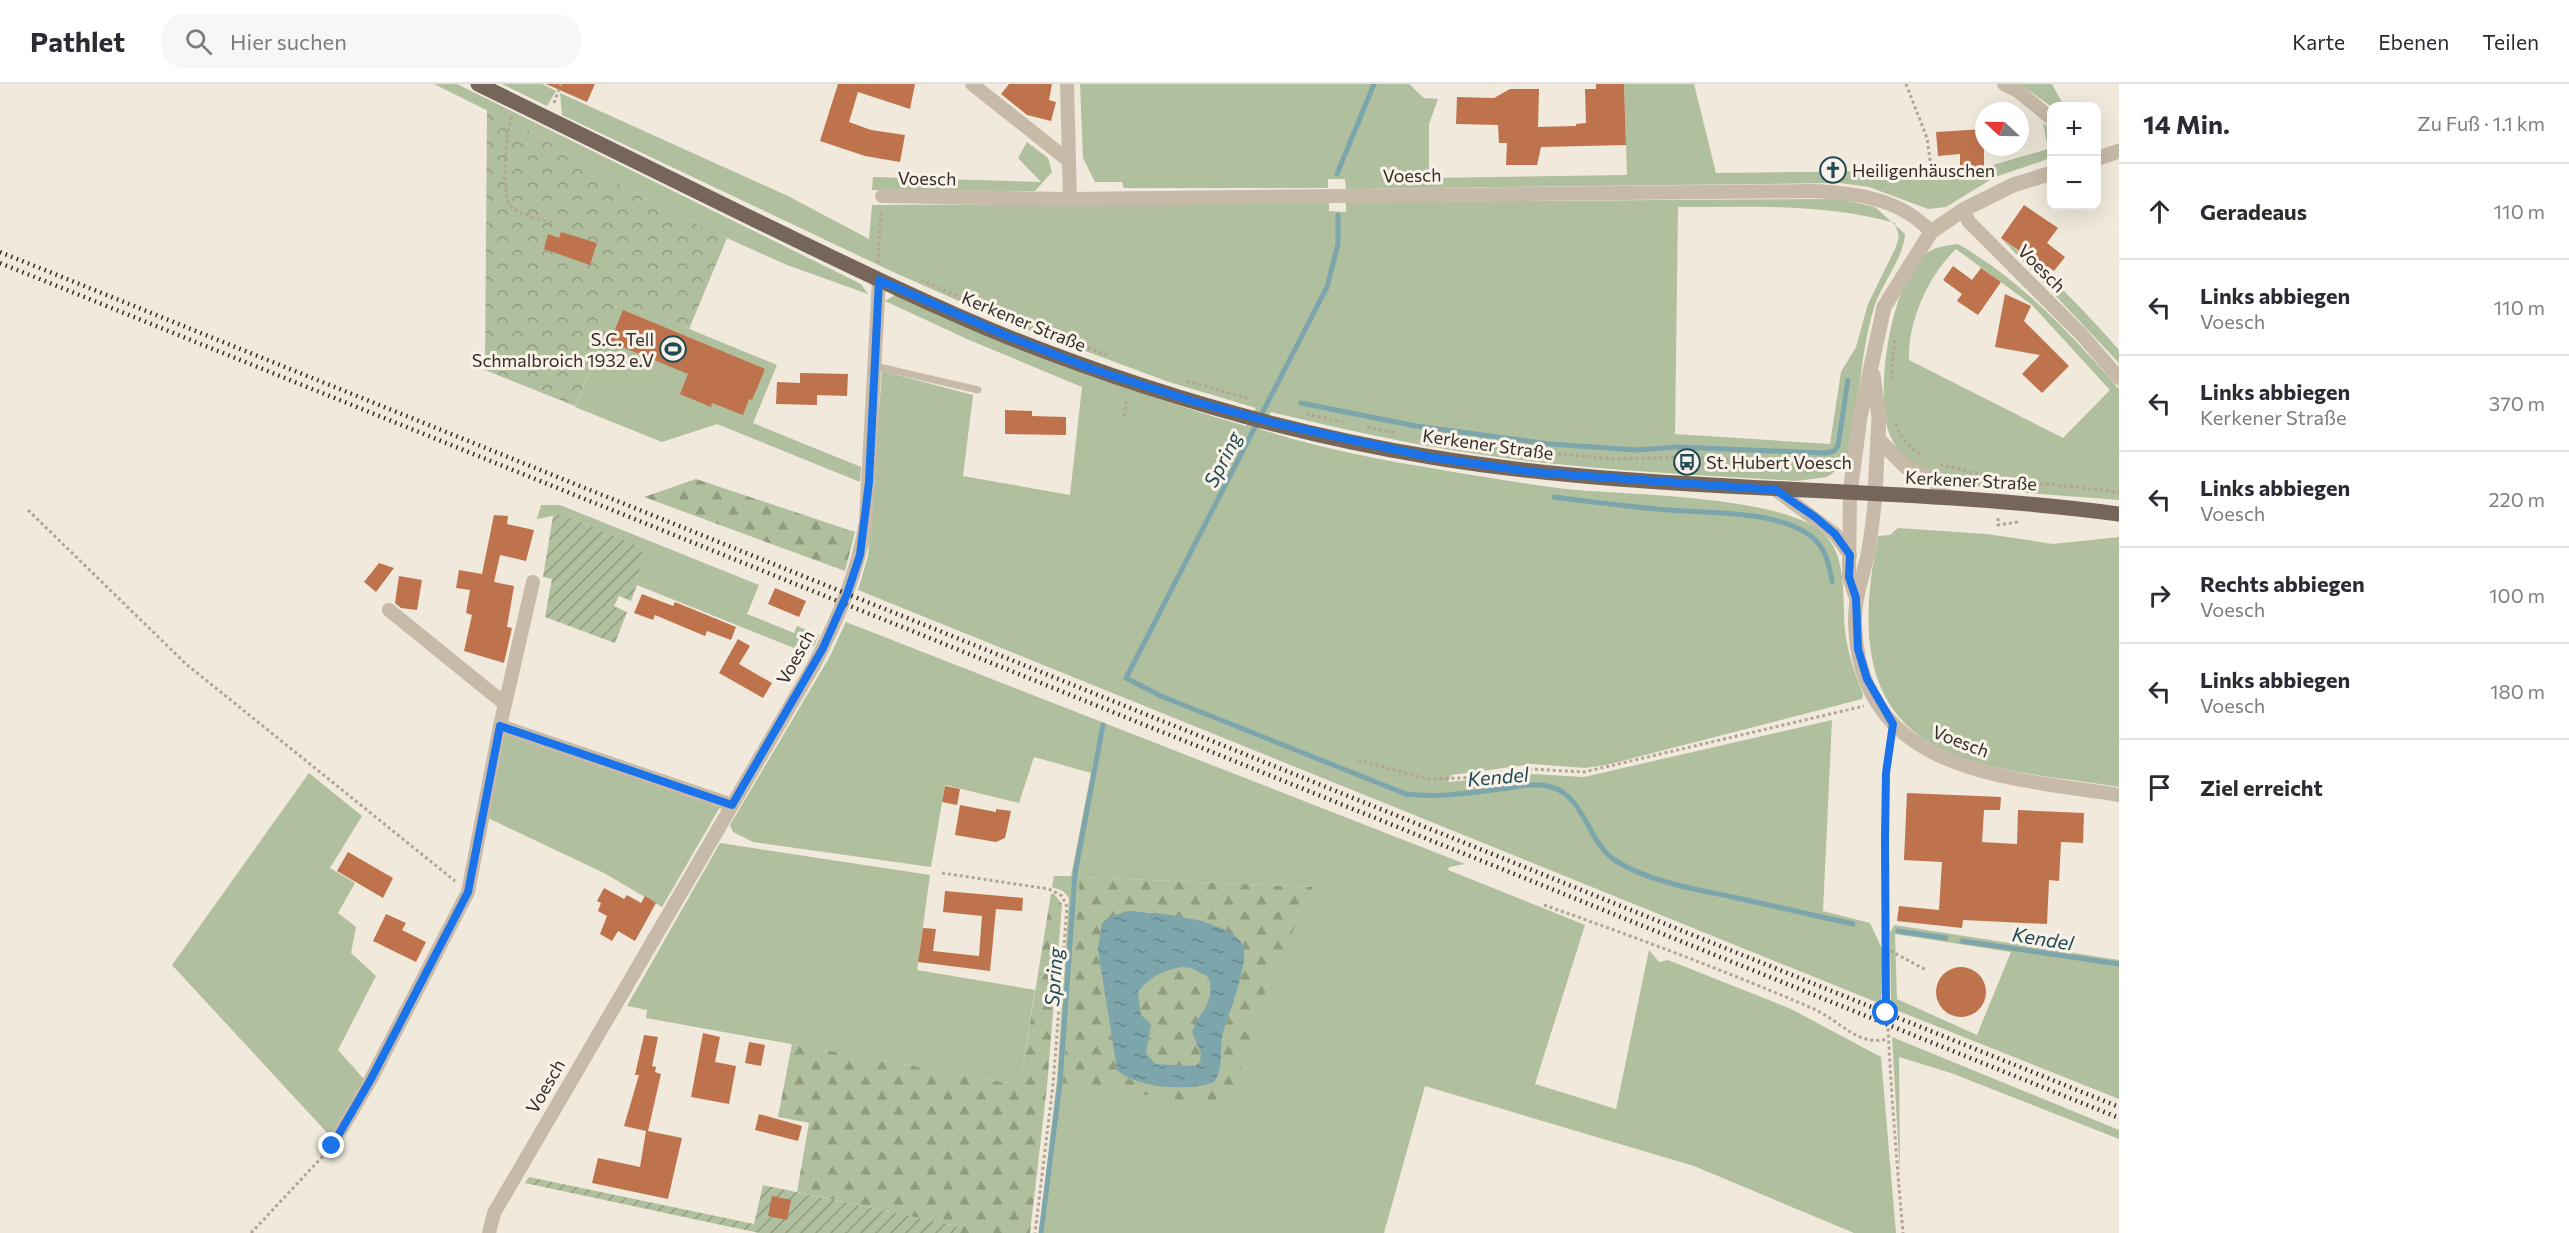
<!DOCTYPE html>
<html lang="de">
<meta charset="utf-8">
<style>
:root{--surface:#fff;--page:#f7f7f7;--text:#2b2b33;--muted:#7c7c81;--line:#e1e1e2}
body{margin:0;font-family:Commissioner,sans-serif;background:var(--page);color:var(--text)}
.controls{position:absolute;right:18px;top:18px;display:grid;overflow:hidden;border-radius:12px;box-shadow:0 6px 24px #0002}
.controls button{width:54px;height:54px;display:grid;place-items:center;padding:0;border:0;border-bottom:2px solid var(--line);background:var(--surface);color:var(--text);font:30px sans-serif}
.compass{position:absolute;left:1975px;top:18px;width:54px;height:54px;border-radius:50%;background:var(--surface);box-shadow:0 6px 24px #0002;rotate:292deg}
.stop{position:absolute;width:18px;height:18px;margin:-14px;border:4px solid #1a73e8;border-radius:50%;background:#fff}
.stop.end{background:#1a73e8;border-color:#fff;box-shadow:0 2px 6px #0008}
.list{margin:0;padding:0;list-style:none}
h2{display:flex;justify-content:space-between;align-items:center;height:78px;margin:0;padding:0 24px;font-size:26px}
h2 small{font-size:20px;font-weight:400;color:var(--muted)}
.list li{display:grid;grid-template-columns:39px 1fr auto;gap:18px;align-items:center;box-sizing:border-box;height:96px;padding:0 24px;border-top:2px solid var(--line)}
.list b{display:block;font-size:22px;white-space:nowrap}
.list p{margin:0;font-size:20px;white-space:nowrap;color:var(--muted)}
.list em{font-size:20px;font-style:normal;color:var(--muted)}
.icon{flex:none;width:33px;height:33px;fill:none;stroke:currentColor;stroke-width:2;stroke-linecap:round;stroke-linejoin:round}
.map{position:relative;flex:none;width:2119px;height:1149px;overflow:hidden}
header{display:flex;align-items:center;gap:36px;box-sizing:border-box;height:84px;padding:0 30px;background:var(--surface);border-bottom:2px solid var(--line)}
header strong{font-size:28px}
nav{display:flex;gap:33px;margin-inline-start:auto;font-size:21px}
.search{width:420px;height:54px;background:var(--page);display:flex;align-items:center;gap:15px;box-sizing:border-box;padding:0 21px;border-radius:24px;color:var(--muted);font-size:22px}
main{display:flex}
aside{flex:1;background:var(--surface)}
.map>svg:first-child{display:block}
.grass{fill:#b0bf9d;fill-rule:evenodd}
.forest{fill:url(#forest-firs);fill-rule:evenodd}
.park{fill:url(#park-crowns)}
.garden{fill:url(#garden-furrows)}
.water{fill:url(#water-ripples);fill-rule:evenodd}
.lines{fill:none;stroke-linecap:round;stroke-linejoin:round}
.stream{stroke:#7da5ac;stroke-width:5}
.building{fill:#bf734c}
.path{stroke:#b3a493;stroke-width:3;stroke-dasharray:3 3;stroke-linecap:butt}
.service{stroke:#c8baa9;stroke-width:7}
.minor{stroke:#c8baa9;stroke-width:14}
.tertiary{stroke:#c8baa9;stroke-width:15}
.primary{stroke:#76665a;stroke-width:15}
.rail{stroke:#352e28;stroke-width:4.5;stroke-dasharray:1.5 4.5;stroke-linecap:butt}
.route{stroke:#1a73e8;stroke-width:8}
.labels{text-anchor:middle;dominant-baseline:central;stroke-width:6;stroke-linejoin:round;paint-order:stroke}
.poi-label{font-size:18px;fill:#352e28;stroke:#f8f2e8;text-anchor:start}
.street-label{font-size:18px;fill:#352e28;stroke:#f8f2e8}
.water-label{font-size:20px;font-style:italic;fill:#204b54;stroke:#f8f2e8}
</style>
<header>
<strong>Pathlet</strong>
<div class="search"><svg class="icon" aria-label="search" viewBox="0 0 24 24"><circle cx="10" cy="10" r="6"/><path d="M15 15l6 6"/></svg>Hier suchen</div>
<nav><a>Karte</a><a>Ebenen</a><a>Teilen</a></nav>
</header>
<main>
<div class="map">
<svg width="2119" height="1149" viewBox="0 0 2119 1149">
<defs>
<pattern id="forest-firs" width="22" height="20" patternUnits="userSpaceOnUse" patternTransform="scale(1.5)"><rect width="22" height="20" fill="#b0bf9d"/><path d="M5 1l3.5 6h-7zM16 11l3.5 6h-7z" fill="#909c80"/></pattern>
<pattern id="park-crowns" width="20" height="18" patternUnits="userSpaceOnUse" patternTransform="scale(1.5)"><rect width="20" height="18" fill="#b0bf9d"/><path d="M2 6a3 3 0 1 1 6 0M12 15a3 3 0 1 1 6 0" fill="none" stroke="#909c80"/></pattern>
<pattern id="garden-furrows" width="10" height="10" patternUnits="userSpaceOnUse" patternTransform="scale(1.5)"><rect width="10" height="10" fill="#b0bf9d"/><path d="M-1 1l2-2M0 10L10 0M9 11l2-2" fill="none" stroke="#909c80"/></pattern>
<pattern id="water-ripples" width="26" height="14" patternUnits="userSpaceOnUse" patternTransform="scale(1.5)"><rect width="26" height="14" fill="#7da5ac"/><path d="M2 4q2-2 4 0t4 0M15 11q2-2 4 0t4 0" fill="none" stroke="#67878c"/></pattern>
</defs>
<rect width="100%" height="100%" fill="#f0e9dc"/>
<!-- grass -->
<path class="grass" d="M434,0H457L861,200L868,210L787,181L727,154L648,116L576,76L541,53Z
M502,0H542L556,7L547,22Z
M1080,0H1409L1424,14L1438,15L1429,40V94L1627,91L1624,0H1694L1716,89L1985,86L1986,83L2048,65L2043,39L2051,46V74L1995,93L1946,123L1928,125L1869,103L1840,99L1346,105L1345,95H1328V104H1124L1122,98H1095L1083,74Z
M2020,0H2052L2064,22L2052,23Z
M560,9L788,112L869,155L872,121L1329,119V127L1346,128V118L1839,115L1875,123L1905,150C1904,174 1880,201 1873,227C1859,276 1859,328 1848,378L1827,393L1796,397C1689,390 1582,386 1477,370C1407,360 1339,344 1271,328L1260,345C1329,368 1406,380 1478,392C1510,397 1544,403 1577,406C1632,411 1792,412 1827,453C1849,479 1841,522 1846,554C1849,573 1856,592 1863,610L1862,615L1606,681L1585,684L1533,680L1451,691L1448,698L1533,690L1584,693L1832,636L1823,827L1870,839L1883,867L1881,920L858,506L868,472L882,287L973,311L963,392L1070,411L1082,303L967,255L885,217L895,211C1011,261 1125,308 1246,342L1256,324L1169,298L1004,237L891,187L562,31ZM1678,123C1751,123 1825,119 1895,139L1899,153L1895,165L1868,220L1856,263L1841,288L1830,360L1675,350Z
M1027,58L1048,74L1052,88L1035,107L872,106L873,93L1041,98L1018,74Z
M2001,154C2046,186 2083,225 2119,266V279Z
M1958,160C2021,196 2072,251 2119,305V416C2067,411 1949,409 1910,379C1903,373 1892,358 1889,349C1875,307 1890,198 1927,169C1934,163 1949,161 1958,160ZM1956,165L2032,221L2110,306L2063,354L1909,276C1908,237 1928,192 1956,165Z
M619,216L777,281L753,339L861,383L860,398L717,340L662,358L575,323Z
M541,421H560L759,501L747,530L794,549L797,542L819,551L814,562L801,555L794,564L637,501L642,464L562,430L537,435Z
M1898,444L1987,450L2053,460L2119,453V703C2070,695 2008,690 1962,674C1858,637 1860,544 1878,452L1890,451Z
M846,538L1465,780L1449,783L1448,786L1585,841L1535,1000L1616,1025L1649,866L1659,878L1668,876L1791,925L1881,973L1896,1149H1854L1694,1082L1425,1002L1384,1149H1039L1057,995L1069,814L1063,807L1052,803L1054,792H1071L1091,689L1034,673L1019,719L945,701L931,783L753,758L733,748L730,741L829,574ZM1080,793L1312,803L1266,906Z
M505,649L720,723L662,823L604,789L488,734Z
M309,689L362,732L330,784L355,799L338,829L356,843L351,869L376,892L338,966L364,995L332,1054L172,881Z
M720,759L930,791L917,886L1035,906L1020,1001L646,934L647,926L627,922Z
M1894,841L2119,876V1015L1891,924L1890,849ZM1895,850L2011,868L1977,951L1897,915Z
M1892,953L2119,1046V1055L1951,989L1899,973L1900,1091Z"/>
<!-- forest -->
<path class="forest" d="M696,395L855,448L845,487L644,413Z
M1080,793L1313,803L1266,906L1229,1023L1063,999ZM1128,827L1148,828L1217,842L1245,868L1235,914L1222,951L1221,969L1185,1005L1131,996L1117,986L1098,865Z
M1051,810H1054L1062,820L1047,1002L1030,1149H955L956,1142L797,1108L809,1039L778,1033L792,960L1020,1001Z
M1182,883L1191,884L1209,893C1215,922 1201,923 1192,948L1201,969L1200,978L1195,982L1155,980L1146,969L1151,940L1141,931L1138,908C1151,892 1162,887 1182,883Z"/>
<!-- park -->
<path class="park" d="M487,26L541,53L576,76L648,116L727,154L689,245L619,217L575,322L485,286Z"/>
<!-- garden -->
<path class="garden" d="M562,430L643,464L637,501L631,517L619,512L614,522L627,528L615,559L545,533L552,495L543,493L553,432Z
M529,1093L754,1140L763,1101L957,1142L955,1149H759L525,1099Z"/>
<!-- water -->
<path class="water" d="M1128,827C1154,828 1239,836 1244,865C1247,882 1230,928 1224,945C1218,961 1225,985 1214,998C1191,1008 1135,1004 1117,986L1098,865L1102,839L1109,833ZM1182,883L1191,884L1209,893C1215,923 1201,923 1192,948L1201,969L1200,978L1195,982L1155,980L1146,969L1151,940L1141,931L1138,908C1151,892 1162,887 1182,883Z"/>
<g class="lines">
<!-- stream -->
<path class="stream" d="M1337,90L1374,0
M1338,131V160L1327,203L1126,594L1161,612L1406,710C1438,714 1469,709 1501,705C1517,703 1535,698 1551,703C1585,712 1588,760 1616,777C1650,798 1694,805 1733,813C1773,822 1813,831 1853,840
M1301,319L1416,342L1550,360L1637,366L1677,363L1825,369L1834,367L1838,362L1848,296
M1554,413C1592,418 1630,423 1669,426C1709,429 1770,427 1805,448C1824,459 1829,477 1832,498
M1898,847L1946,854
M1962,857L2119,880
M1041,1149L1060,999L1075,790L1103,641"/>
</g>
<!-- building -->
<path class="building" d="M546,0H595L587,18Z
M838,0H915L910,25L858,8L849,38L871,46L905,51L900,78L865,72L820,57Z
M1009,0H1052L1049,16L1056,18L1051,37L1027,31L1001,10Z
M1596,0H1624L1626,61L1541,63L1537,81H1506L1507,59H1499L1498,41L1456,40L1457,13L1494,14L1510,5H1539L1538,43L1576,42V40L1586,39L1585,5H1596Z
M1984,45V85H1960V70L1938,72L1936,48Z
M2024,121L2058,144L2047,159L2065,173L2054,187L2047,182L2045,185L2001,154Z
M561,148L597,159L590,181L544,165L548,150L559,154Z
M1953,182L1972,196L1981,184L2001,198L1978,231L1957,217L1962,210L1943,196Z
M2005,210L2031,222L2024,237L2069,282L2042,309L2022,290L2040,271L1995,263Z
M623,226L765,285L752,316L749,315L743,331L712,319L711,323L680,310L688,290L610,258Z
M800,289L848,290L847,312L817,311V321L776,320L777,298L800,299Z
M1005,326L1032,327V332L1066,333V351L1005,350Z
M494,431L508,432L507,440L534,446L526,477L500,471L494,498L514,502L507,543L512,544L504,579L464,567L472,531L466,529L470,506L456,504L459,486L482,490Z
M379,479L394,484L376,508L364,498Z
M399,492L422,496L417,526L401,524L395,519Z
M775,504L806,517L799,533L768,520Z
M642,510L673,522L675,518L736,543L731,556L707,547L705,552L655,531L653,536L634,529Z
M738,555L750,562L739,580L772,599L763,614L719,589Z
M945,702L960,705L957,721L942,718Z
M1907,709L2001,713L2000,726H1984L1982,758L2017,760L2018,726L2084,729L2083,759L2061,758L2059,797L2049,796L2047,840L1963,836L1962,844L1897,837L1899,822L1939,826L1942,778L1904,776Z
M960,721L996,728V725L1011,727L1005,754L996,758L955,751Z
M348,768L393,794L383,814L337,787Z
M604,804L624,815L627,811L641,819L645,812L656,819L635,857L618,847L612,857L600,850L607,832L598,827L601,819L597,817Z
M945,807L1023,814L1022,827L996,825L990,887L918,878L923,844L936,845L933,867L979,872L982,832L943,828Z
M386,830L406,839L402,846L426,858L416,878L373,857Z
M1936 908a25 25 0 1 1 50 0a25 25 0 1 1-50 0Z
M703,949L720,953L715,978L736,982L729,1020L691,1013Z
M644,951L658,953L652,982L656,983L655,988L661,990L648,1047L682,1054L668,1115L592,1099L598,1074L640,1083L646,1047L624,1042L639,991H635Z
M749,958L765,961L761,982L745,979Z
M759,1030L802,1042L798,1057L755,1046Z
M772,1112L791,1116L787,1136L768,1132Z"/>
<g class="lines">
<!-- path -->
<path class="path" d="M1906,0L1927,54L1932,90
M554,19L561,0
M511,33C507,49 500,109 510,121C518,131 541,135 553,139
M878,179L881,126
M921,196L986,225
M1026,241L1107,271
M1891,295L1895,254
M1187,297L1250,315
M1306,330L1343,338
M1124,332L1127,313
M1896,340C1899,353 1911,364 1921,371
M1367,343L1396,349
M1426,354L1449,358
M1486,363L1615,375L1688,373L1830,379L1838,377
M1940,381L2003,395L2119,408
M28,426L186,580L455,797
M1998,434V441L2018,438
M1891,657C1884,706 1885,757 1885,807C1884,921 1893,1035 1903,1149
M1358,676L1427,695L1463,694L1532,685L1584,688L1864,622
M942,789L1049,805L1062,812L1067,823L1053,1001L1035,1149
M1544,821C1635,853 1726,887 1814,925C1839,936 1858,963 1887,955
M1885,864L1926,886
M251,1149L323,1072"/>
<!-- service -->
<path class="service" d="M875,282L978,306"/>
<!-- minor -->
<path class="minor" d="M972,0L1069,77
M1067,0L1070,115
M2004,0L2018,7L2052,35
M882,112L1070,115L1814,107C1857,109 1901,115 1931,148
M1963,126L1969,138L2082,251L2119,294
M1776,406L1835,450L1850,471
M1850,409L1849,493L1856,514
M1875,410C1874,432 1871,452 1867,473C1862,496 1854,516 1855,540C1860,690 2007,693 2119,711
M389,526L505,620
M500,642L732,721
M332,1061L371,995L468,808L500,642L533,498
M489,1149L494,1129L814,581C838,535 858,488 866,437L879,196"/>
<!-- tertiary -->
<path class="tertiary" d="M2096,75L2119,67
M1873,291L1879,333L1875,410
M1878,355L1906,383L1931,394L1948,414
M1850,409L1860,333L1884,223L1931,148L1963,126L2013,101L2052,89"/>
<!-- primary -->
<path class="primary" d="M478,0C571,46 664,91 757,137C840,177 922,218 1008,253C1144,307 1286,349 1431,373C1659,411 1891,400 2119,430"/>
<!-- rail -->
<path class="rail" d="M0,168L2119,1023
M0,179L2119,1034"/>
</g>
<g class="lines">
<!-- route -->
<path class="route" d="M332,1062L371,995L468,808L500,642L732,721L823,564L847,510L860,471L869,398L879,196L1007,252L1092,285L1192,317L1274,339L1429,373L1533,388L1776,406L1815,433L1835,450L1850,471L1849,493L1856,514L1858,565L1867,595L1893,640L1886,689L1885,756L1886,929"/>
</g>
<!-- icons -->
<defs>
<g id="church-ring" transform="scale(1.35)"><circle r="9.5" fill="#f8f2e8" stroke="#204b54" stroke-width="1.5"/><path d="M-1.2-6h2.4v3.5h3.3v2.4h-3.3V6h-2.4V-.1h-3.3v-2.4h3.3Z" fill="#204b54"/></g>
<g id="stadium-ring" transform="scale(1.35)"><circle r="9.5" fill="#f8f2e8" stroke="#204b54" stroke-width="1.5"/><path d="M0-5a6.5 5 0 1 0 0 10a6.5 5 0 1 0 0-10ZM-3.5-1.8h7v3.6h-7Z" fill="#204b54"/></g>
<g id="bus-ring" transform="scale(1.35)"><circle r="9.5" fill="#f8f2e8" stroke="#204b54" stroke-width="1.5"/><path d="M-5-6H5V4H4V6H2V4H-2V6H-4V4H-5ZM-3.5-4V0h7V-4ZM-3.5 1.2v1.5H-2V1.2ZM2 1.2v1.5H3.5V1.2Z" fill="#204b54"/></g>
</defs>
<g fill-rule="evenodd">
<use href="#church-ring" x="1833" y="86"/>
<use href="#stadium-ring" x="673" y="265"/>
<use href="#bus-ring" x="1687" y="378"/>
</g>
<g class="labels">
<!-- poi labels -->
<g class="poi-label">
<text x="1852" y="86">Heiligenhäuschen</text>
<text x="654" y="255" text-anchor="end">S.C. Tell<tspan x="654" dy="21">Schmalbroich 1932 e.V</tspan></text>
<text x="1706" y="378">St. Hubert Voesch</text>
</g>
<!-- street labels -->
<g class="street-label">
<text transform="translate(1412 91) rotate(-1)">Voesch</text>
<text transform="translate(927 94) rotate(1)">Voesch</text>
<text transform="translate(2042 184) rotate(45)">Voesch</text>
<text transform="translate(1024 237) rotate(22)">Kerkener Straße</text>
<text transform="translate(1488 360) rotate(8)">Kerkener Straße</text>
<text transform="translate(1971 396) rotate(3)">Kerkener Straße</text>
<text transform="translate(795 573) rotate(-61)">Voesch</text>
<text transform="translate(1961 657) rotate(21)">Voesch</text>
<text transform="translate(545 1002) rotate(-60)">Voesch</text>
</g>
<!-- water labels -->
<g class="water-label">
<text transform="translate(1222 375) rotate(-63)">Spring</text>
<text transform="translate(1498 692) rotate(-5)">Kendel</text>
<text transform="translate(2043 854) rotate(9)">Kendel</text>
<text transform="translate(1053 893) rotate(-86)">Spring</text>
</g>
</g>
</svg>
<div class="controls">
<button>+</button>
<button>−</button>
</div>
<svg class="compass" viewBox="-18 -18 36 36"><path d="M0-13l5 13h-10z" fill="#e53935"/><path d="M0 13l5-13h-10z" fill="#7c7c81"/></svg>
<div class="stop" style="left:1886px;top:929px"></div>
<div class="stop end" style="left:332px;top:1062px"></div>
</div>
<aside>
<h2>14 Min.<small>Zu Fuß · 1.1 km</small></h2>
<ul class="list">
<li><svg class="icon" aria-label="ahead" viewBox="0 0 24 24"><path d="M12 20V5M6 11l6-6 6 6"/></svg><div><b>Geradeaus</b></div><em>110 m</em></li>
<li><svg class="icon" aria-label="left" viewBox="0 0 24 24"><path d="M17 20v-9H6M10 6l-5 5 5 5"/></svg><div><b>Links abbiegen</b><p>Voesch</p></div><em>110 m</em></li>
<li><svg class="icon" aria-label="left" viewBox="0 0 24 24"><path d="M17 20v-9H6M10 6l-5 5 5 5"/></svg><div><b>Links abbiegen</b><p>Kerkener Straße</p></div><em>370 m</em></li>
<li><svg class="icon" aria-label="left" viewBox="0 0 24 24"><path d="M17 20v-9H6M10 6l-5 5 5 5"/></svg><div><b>Links abbiegen</b><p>Voesch</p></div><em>220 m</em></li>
<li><svg class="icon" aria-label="right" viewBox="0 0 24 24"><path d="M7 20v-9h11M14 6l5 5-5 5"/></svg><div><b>Rechts abbiegen</b><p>Voesch</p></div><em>100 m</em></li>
<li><svg class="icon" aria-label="left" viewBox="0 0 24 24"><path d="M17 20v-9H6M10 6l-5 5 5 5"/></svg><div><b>Links abbiegen</b><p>Voesch</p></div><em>180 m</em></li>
<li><svg class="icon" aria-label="arrive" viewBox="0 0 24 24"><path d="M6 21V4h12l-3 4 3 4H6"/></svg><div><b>Ziel erreicht</b></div></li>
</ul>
</aside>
</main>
